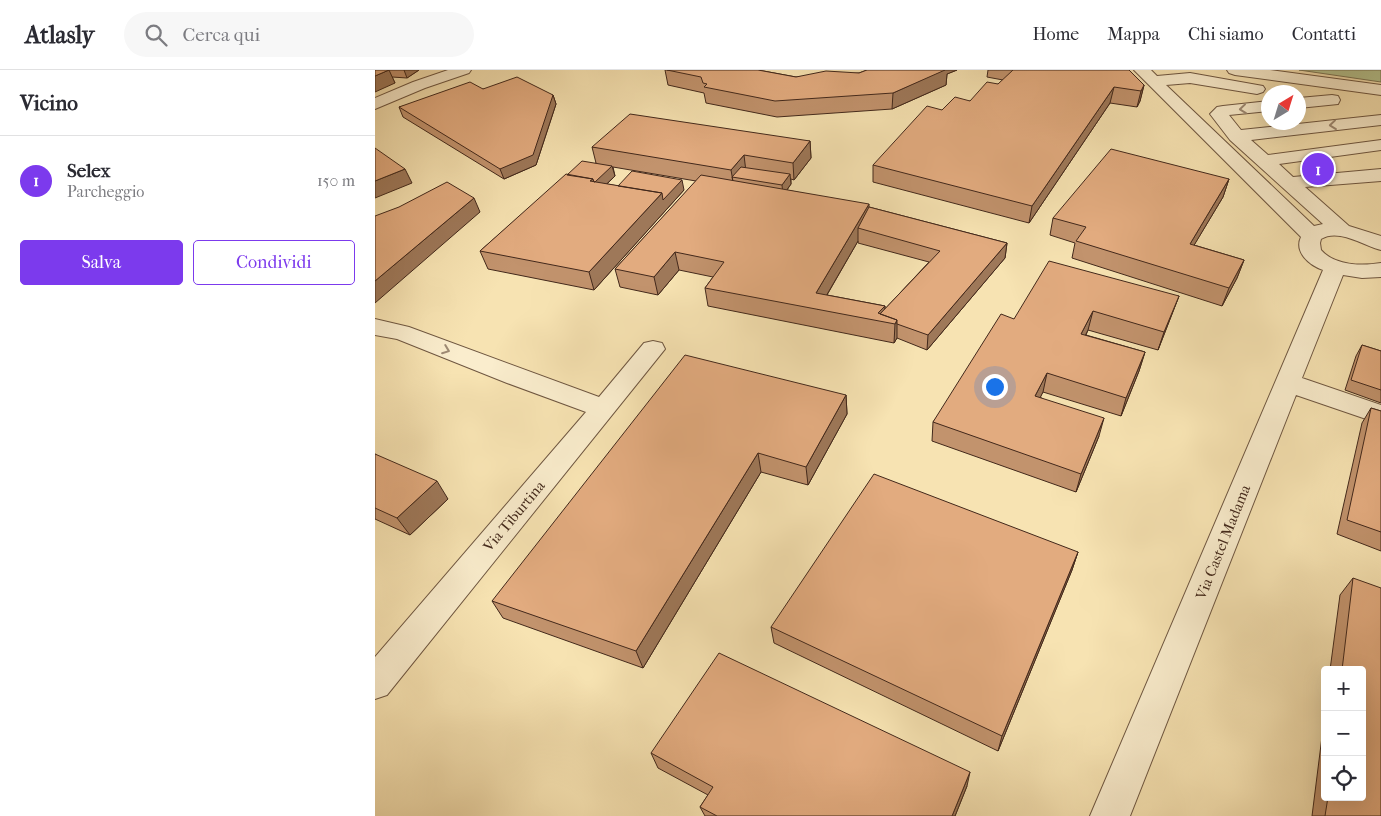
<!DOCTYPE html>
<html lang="it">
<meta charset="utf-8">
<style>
:root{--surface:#fff;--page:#f7f7f7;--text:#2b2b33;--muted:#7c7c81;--line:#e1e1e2;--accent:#7c3aed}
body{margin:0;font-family:"IM FELL French Canon",serif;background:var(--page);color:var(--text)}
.controls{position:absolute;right:15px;bottom:15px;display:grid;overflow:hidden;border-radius:5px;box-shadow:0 5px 20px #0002}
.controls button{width:45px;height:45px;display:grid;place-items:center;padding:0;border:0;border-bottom:1px solid var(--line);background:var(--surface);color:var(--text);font:25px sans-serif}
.compass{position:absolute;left:886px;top:15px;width:45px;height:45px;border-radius:50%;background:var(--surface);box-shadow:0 5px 20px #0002;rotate:38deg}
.you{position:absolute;left:619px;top:316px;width:18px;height:18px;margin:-12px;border:4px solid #fff;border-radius:50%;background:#1a73e8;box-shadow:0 0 0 8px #1a73e833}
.badge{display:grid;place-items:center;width:32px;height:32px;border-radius:50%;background:var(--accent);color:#fff;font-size:16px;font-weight:700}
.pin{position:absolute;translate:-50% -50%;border:2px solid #fff;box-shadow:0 1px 5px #0006}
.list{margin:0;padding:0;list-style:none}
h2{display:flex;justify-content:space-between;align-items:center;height:65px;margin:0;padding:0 20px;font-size:21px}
h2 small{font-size:16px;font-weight:400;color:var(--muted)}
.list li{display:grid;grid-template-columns:32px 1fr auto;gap:15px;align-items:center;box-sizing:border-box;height:90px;padding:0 20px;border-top:1px solid var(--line)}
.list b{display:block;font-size:19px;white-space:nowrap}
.list p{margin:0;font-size:16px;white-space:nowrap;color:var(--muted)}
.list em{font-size:16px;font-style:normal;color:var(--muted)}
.actions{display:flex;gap:10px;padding:15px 20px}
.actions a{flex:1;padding:11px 0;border:1px solid var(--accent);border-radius:5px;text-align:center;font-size:18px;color:var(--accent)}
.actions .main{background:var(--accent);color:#fff}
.icon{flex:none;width:28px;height:28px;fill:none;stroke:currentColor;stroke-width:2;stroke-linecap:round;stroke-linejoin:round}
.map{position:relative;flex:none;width:1006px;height:746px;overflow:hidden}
header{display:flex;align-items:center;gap:30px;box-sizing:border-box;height:70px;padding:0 25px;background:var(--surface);border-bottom:1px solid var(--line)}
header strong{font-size:24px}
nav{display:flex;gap:28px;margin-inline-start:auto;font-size:18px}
.search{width:350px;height:45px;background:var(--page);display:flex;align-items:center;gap:12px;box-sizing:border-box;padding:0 18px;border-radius:28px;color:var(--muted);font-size:19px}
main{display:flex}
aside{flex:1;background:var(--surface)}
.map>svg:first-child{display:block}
.green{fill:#b6c591;stroke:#7c7656}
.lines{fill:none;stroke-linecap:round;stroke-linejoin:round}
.minor-casing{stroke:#6f5741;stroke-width:2}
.minor{fill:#faedcd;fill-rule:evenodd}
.wall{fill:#c2936d;stroke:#42281b;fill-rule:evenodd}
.shaded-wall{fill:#9e7859;stroke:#42281b}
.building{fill:#e2ab7f;stroke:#42281b}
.oneway{stroke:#9e8a74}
.labels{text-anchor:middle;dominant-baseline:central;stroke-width:4;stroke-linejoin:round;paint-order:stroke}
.street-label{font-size:15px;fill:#42281b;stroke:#faedcd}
</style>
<header>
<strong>Atlasly</strong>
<div class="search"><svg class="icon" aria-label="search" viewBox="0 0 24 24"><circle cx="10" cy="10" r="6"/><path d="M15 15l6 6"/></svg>Cerca qui</div>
<nav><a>Home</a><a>Mappa</a><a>Chi siamo</a><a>Contatti</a></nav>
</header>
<main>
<aside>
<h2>Vicino<small></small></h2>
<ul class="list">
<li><span class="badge">1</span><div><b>Selex</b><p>Parcheggio</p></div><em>150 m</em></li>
</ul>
<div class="actions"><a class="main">Salva</a><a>Condividi</a></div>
</aside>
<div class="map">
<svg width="1006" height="746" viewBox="0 0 1006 746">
<rect width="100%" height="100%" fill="#f7e3b2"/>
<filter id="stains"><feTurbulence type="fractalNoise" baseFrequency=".004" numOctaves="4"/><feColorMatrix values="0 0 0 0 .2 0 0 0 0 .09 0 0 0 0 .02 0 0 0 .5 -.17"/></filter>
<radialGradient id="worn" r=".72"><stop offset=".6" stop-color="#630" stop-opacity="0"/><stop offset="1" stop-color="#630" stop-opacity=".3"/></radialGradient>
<!-- green -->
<path class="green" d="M924,0H1006V12Z"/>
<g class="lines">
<!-- minor casing -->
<g class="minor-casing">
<path id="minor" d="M73,0H96L94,3L50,18L0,39V28L38,12Z
M759,0H776L782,6L815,3L888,16L890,19L888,22L882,24L815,13L791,15L939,156L948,154L855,70L835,44L842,37L848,36L894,31V41L854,45L866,60L1006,45V55L876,70L893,85L1006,70V80L904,94L918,107L1006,99V111L930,117L974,156L1006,166V180C989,176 964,158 946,169L945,173L946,180C960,196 987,196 1006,193V207L987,208L968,205L927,308L1006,335V349L997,351L921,325L755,746H715L948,200C934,195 919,182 926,167Z
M852,0H895L1006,15V25L860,5L854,3Z
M957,25L963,26L965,30L963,34L924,38V28Z
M0,249L34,257L224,327L269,273L278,271L287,273L290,279L12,625L0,629V587L211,342L132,313L22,269L0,265Z"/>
</g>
<!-- minor -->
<use href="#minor" class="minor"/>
</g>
<!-- wall -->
<path class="wall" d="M0,0H44L32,8L17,7L20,13Z
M290,0H383L421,7L484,3L492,0H582L572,4L571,15L517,39L402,47L331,33L329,23L293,15Z
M613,0H754L769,15L765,31L762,37L735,33L654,153L498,112V95L567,40L595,31L623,14L628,10L612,7Z
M108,19L178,25L181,34L161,95L129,109L28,47L24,37Z
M435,71L436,88L419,110L416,109V114L412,120L494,137L632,173L630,188L552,280L522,268L519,273L333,236L330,218L338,207L304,200L283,225L245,217L240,199L321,111L238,97L240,106L232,114L243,116L309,120L219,220L113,199L105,181L192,105L221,93L217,77ZM483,171V173L554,192L510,239V236L452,225Z
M854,109L848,127L819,175L869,190L862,208L847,236L697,188L700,173L675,165L678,148Z
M804,226L783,280L713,260L711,265L770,282L764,301L746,346L668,322L665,327L724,366L701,422L557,371L558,352L639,249Z
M987,275L1006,281V333L970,320L981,286Z
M471,325L472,344L433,415L386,402L268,598L128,548L117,531Z
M996,338L1006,341V481L962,464L987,353Z
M0,384L73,429L35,465L0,449Z
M703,482L697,500L623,681L399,573L396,557Z
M978,508L1006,746H937L950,643V727H987V600H955L965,525Z
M276,683L592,716L580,746H330L325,737L333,725L283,698Z"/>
<!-- shaded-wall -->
<path class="shaded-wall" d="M14,0L20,13L0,22V6Z
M29,0H44L32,8Z
M568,0H582L572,4L571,15L517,39L518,23Z
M769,15L765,31L762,37L766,21Z
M739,17L735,33L654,153L657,136Z
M178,25L181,34L161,95L129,109L125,99Z
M435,71L436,88L419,110L418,93Z
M369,85L371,102L357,107L359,117L356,100Z
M237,96L240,106L222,123L215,111Z
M30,99L37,113L0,128V111Z
M415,104L416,114L408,125L407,115Z
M854,109L848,127L809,192L815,174Z
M307,110L309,120L219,220L214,202L287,123Z
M99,128L105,142L0,233V211Z
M494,134V151L483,158V171L443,240L441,223Z
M632,173L630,188L552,280L553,265Z
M300,182L304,200L283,225L279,207Z
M869,190L862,208L847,236L854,218Z
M804,226L783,280L789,262Z
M510,236L509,249L503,243Z
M718,241L713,260L702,282L706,264Z
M522,250V268L519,273L520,254Z
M770,282L764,301L746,346L751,328Z
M672,303L668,322L657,344L660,326Z
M471,325L472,344L433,415L431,397Z
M729,348L724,366L701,422L706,404Z
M383,383L386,402L268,598L261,581Z
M62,411L73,429L35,465L22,448Z
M703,482L697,500L623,681L627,666Z
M595,702L592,716L580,746H577Z"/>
<!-- building -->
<path class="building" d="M0,0H14L0,6Z
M292,0H383L421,7L451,1L484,3L492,0H570L518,23L400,31L329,17L332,14L328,13L326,7Z
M638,0H754L769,15L766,21L739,17L657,136L498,95L552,36L567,40L580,27L595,31L612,12L623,14Z
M142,7L178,25L158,85L125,99L24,37L95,12L108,19Z
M255,44L435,71L418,93L369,85L356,100L217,77Z
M0,78L30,99L0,111Z
M736,79L854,109L815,174L869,190L854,218L701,171L711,157L678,148Z
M207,91L237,96L220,112H219L218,109L192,105Z
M366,97L415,104L407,115L357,107Z
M257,101L307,110L288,130L287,123L243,116Z
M191,104L218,109L215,111L287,123L214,202L105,181Z
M326,105L494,134L441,223L510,236L503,243L522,250L520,254L330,218L349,192L300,182L279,207L240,199Z
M72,112L99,128L0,211V146L24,137Z
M494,137L632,173L553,265L522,254V250L505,244L565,181L483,158Z
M674,191L804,226L789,262L718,241L706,264L770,282L751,328L672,303L660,326L729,348L706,404L558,352L626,244L639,249Z
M987,275L1006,281V320L976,310Z
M310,285L471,325L431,397L383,383L261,581L117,531Z
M996,338L1006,341V462L972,450Z
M0,384L62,411L22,448L0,438Z
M499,404L703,482L627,666L396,557Z
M978,508L1006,518V746H950L953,727H987V600H967Z
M344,583L595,702L577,746H342L325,737L338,717L276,683Z"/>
<!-- one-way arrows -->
<defs><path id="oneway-chevron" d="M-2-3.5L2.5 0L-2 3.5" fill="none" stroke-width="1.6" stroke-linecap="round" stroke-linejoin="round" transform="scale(1.25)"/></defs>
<g class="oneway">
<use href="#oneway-chevron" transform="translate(868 39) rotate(174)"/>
<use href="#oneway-chevron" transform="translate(958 55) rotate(174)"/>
<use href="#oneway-chevron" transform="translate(71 280) rotate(21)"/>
</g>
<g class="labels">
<!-- street labels -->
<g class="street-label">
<text transform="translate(139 446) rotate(-50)">Via Tiburtina</text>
<text transform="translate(848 472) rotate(-68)">Via Castel Madama</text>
</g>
</g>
<rect width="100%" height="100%" filter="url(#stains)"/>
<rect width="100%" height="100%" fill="url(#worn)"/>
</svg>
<div class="controls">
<button>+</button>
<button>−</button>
<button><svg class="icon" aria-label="locate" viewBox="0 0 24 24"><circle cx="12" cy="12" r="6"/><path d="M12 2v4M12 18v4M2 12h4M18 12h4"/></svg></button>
</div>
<svg class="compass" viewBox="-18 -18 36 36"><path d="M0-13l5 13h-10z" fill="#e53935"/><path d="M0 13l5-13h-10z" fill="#7c7c81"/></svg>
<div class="you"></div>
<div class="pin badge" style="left:943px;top:99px">1</div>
</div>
</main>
